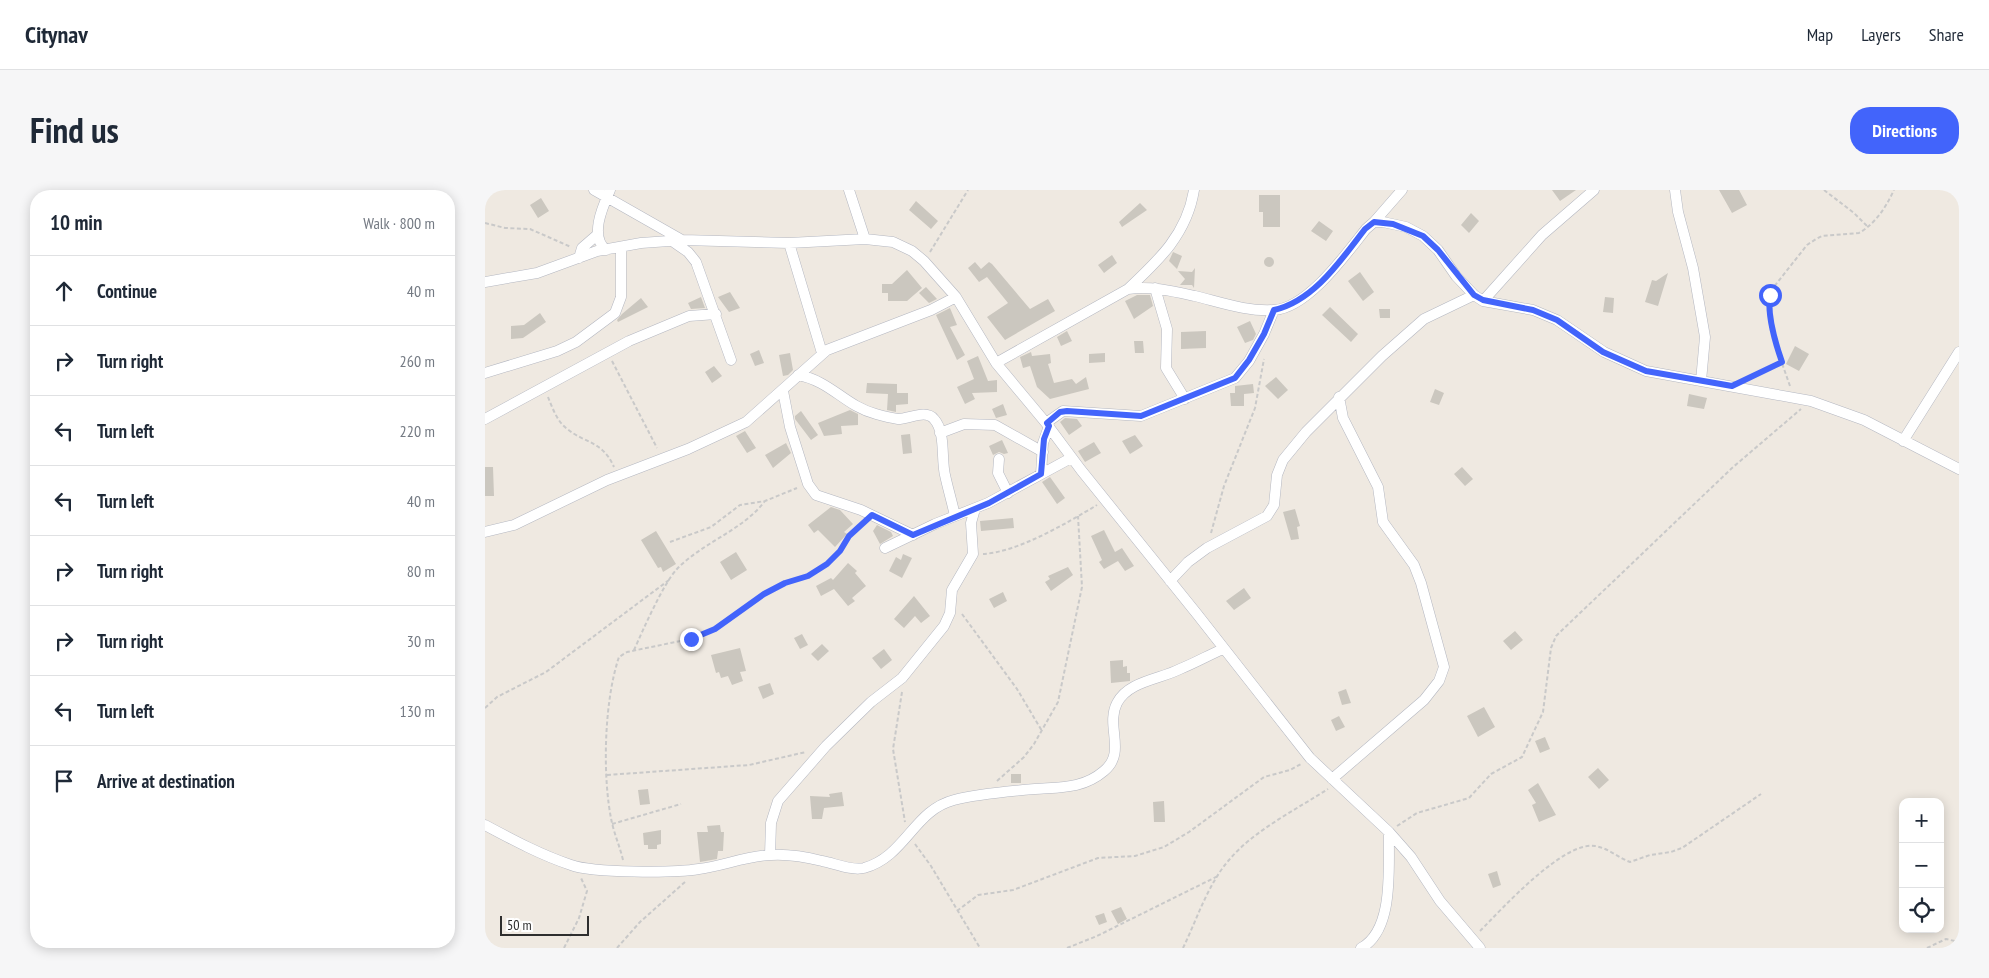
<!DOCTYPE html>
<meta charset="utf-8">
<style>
:root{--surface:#fff;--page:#f6f6f7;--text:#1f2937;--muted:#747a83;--line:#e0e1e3;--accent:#4264fb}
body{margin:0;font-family:"PT Sans Narrow",sans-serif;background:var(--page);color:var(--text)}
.controls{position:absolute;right:15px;bottom:15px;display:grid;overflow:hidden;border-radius:10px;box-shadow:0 2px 12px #0003}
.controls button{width:45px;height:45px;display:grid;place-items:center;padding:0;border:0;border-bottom:1px solid var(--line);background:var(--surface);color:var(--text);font:25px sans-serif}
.scale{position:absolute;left:15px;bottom:12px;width:89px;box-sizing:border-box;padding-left:5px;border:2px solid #2e2e2e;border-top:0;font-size:14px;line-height:18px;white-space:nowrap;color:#2e2e2e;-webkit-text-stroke:4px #fff;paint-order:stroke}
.stop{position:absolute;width:15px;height:15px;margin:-11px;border:4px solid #4264fb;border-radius:50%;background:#fff}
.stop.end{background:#4264fb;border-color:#fff;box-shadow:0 1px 5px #0008}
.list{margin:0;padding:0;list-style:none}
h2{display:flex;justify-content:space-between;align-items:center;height:65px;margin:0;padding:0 20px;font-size:21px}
h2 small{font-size:16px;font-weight:400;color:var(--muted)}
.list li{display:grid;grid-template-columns:32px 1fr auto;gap:15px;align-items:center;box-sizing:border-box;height:70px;padding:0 20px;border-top:1px solid var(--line)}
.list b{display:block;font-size:19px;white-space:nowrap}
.list em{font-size:16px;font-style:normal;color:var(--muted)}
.icon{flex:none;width:28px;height:28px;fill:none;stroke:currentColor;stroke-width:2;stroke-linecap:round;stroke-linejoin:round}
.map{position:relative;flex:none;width:1474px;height:758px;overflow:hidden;border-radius:20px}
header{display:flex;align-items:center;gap:30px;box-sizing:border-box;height:70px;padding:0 25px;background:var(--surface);border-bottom:1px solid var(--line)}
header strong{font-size:24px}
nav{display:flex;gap:28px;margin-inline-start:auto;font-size:18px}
.intro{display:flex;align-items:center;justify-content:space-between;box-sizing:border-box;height:120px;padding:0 30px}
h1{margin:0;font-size:35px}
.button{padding:12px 22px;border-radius:20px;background:var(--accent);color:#fff;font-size:18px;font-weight:700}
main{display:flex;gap:30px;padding:0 30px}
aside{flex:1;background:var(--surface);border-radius:20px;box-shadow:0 2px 12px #0003}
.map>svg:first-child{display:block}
.building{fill:#cbc7bf}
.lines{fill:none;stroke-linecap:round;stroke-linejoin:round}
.street-casing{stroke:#b4b7c1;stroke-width:11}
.path{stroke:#c9c9c9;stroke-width:2;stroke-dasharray:4 2.5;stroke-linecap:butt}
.street{stroke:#fff;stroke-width:10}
.route{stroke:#4264fb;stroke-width:6}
</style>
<header>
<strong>Citynav</strong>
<nav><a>Map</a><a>Layers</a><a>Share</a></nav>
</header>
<div class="intro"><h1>Find us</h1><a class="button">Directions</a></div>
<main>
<aside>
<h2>10 min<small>Walk · 800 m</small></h2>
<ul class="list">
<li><svg class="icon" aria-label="ahead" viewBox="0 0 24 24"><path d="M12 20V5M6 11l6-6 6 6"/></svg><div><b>Continue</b></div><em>40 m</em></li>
<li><svg class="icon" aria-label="right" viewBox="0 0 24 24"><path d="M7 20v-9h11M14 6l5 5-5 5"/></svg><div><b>Turn right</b></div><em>260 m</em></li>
<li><svg class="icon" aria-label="left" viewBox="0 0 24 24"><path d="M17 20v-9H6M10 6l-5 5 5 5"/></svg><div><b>Turn left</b></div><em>220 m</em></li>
<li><svg class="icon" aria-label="left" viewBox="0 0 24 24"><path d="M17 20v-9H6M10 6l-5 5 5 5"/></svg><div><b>Turn left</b></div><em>40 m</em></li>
<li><svg class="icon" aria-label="right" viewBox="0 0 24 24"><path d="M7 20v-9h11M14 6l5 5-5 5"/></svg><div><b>Turn right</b></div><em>80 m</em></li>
<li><svg class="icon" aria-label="right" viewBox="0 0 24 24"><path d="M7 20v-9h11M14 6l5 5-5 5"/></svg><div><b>Turn right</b></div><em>30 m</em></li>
<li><svg class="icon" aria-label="left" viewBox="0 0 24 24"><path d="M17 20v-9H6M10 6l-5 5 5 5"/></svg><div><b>Turn left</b></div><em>130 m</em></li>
<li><svg class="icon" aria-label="arrive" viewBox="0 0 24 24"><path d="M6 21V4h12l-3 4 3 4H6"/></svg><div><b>Arrive at destination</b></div></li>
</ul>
</aside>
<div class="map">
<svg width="1474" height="758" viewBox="0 0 1474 758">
<rect width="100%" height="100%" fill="#efe9e1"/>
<!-- building -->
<path class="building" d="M1067,0H1091L1075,11Z
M1234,0H1254L1262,15L1247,23Z
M774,5H795V37H778V22H774Z
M56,8L64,21L53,28L45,15Z
M431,11L453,31L446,39L424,20Z
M655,13L662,20L637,37L634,32Z
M986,23L994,31L984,43L976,35Z
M834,31L848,41L841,51L826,41Z
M688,62L697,66L692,79L684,71Z
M627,65L632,73L619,83L613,75Z
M779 72a5 5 0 1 1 10 0a5 5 0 1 1-10 0Z
M490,72L496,79L504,72L507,74L545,119L563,109L570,121L520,150L502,127L523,113L502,87L494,92L483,78Z
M710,78L709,98L707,95H695L700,89L693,81L707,82Z
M422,80L437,98L422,111H403V103H397V94H407Z
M875,82L889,102L878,111L863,91Z
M1183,83L1173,116L1160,112L1167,90L1171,91Z
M441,97L452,109L444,113L434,103Z
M245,102L255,118L244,122L233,107Z
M652,105H665L668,116L649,129L640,111Z
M216,107L220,118L206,119L203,113Z
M1120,107L1129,108L1128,123L1118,122Z
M156,108L163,117L133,132L132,130L137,124Z
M845,117L873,144L866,152L837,125Z
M465,118L472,135L465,137L480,165L472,170L451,125Z
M894,119H905V128H895Z
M55,123L61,132L38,148L26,149V136L39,135Z
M765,131L771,144L768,150L760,153L752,137Z
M582,141L587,151L576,156L572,147Z
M721,141V158L696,159V142Z
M649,151H658L659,163H650Z
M1310,156L1324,164L1314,181L1301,174Z
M274,160L279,173L270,176L265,164Z
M546,162L547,166L565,164L566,173L563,174L569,193L587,189L591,194L601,187L604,199L565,209L552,197L545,176L538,178L535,167Z
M305,163L308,180L303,185L298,186L294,165Z
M620,163V172L604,173V164Z
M493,166L503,191L512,190V202L487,203L490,209L480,214L472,197L489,189L482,171Z
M229,176L237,186L227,193L220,182Z
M791,187L803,200L793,209L780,196Z
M382,193L412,194V203H423V214L411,215V222L402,220L403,204L381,203Z
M768,194L769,203L759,204V216H746L745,203H750V196Z
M950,199L959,203L954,215L945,212Z
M1204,204L1222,208L1219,219L1202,216Z
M518,214L522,225L511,228L507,219Z
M365,220L373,224V235L356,236L357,244L339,246L333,233Z
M316,221L333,245L326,250L310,229V226Z
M580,228L592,229L597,236L584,245L575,232Z
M260,241L271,258L262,263L251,246Z
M425,244L427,263L418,264L416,245Z
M650,245L658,256L645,264L637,251Z
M517,250L523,263L519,264L514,262L508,265L504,256Z
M609,252L616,263L600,272L593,261Z
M301,253L306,263L288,278L280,265Z
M0,277H8L9,306H0Z
M977,277L988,289L980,296L969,284Z
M565,287L580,308L572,314L557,292Z
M346,317L355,320L368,334L359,342L362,344L350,357L333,340L329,343L323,335Z
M810,319L815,336L812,337L814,349L806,350L798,322Z
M528,328L529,338L496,341L495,331Z
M392,335L406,342L408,346L395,354L388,341Z
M619,340L630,362L637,358L649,376L640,381L633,371L619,379L614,372L617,370L606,346Z
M171,341L191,374L178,382L176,377L173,378L156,350Z
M251,362L262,380L246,390L235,372Z
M418,364L427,368L417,388L404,381L411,367L416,370Z
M363,373L372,381L370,383L381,396L367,408L370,411L363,416L349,399L336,406L331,396L346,388L348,390Z
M583,377L588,385L566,401L560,392L565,389L563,386Z
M759,398L766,408L749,420L741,411Z
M518,402L522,411L509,418L504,409Z
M429,406L445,426L436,433L430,426L419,438L409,429Z
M1030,441L1038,450L1026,460L1018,451Z
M317,444L323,455L315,459L309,448Z
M337,454L344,461L333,471L326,464Z
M255,458L261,481L255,482L258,491L247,495L243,486L236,488L234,482L231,483L226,465Z
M399,459L407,470L396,479L387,468Z
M638,470V477L642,476V483H645V491L626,493L625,471Z
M285,493L289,504L278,509L273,497Z
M861,499L866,513L857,515L853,502Z
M999,517L1010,537L993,547L982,526Z
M854,526L860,537L851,541L846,530Z
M1060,547L1065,559L1055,563L1050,551Z
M1113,578L1124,590L1114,599L1103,587Z
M526,584H536V593H526Z
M1053,593L1071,625L1054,632L1047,615L1051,613L1043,600Z
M163,599L165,614L155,615L153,600Z
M357,602L359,616L339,618L337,629H327L325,606L345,607L344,604Z
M679,611L680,632H669L668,612Z
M235,635L236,642H239L238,661H233L232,669L215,672L212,642H223L222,636Z
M176,640V654L172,655V659H163V655H159L158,643Z
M1012,681L1016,695L1008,698L1003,684Z
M636,717L642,729L633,734L626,721Z
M619,723L622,732L614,735L610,726Z"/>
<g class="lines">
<!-- street casing -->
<g class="street-casing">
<path id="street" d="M109,0L197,50
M364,0L380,49
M1190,0L1193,22L1208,78L1220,147L1216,191
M889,32L917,0
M187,51L203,62L211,72L246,170
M304,53L337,163
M121,60C104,46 118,16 125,0
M94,68L97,58L112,45
M0,92L52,83L112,61L156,53L198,50L304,53L380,49L408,52L427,61L439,71L471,107L511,173L561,233L596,280L712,424L825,568L904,642L926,667L955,711L995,758
M670,98L682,139L681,178L700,209
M643,99C674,70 702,44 709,0
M998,111L1057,45L1109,0
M511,173L643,99C666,96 687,101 710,106C735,112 763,122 789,120C823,118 861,64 881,39L889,32H898L921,37L938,46L953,60L971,86L989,105L998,111L1048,120L1072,130L1119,162L1161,181L1326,211L1379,230L1474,279
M0,183L72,161L91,152L130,123L136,107V57
M313,185C346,191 360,216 391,224C398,226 406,228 413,229C424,229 441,219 449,229C461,242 456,269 460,285C463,299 467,312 470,326
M298,201L305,237L323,294L331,305L376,320L428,345
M0,229L144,151L204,126L231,124
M561,233L578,221L656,226L750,188L764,171L779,144L789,120
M455,243L479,234L510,235L558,262
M1418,251L1474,162
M514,269L513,283L523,303
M556,284L558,253L564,236
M0,342L29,335L122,290L203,259L261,232L342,160L446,120L471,107
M400,358L450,334L503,313L586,268
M685,391L703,372L722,358L782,326L789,315L792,285L798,270L821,242L897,166L939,129L989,105
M847,589L939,510L954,491L959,477L936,393L929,375L898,332L893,297L858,228L854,207
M0,635C28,650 56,665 86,675C108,683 189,683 214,679C238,676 261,666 286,665C302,664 321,667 337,671C349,673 366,681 379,678C420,667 429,620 469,610C492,604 526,601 550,599C575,597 598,599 619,581C642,562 620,536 632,513C643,491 676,489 695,479C710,473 724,465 738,459
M285,665L286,633L293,611L341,556L386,512L417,488L459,436L465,423L467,400L488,364L486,333L490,319
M876,758C910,740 903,675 904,642"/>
</g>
<!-- path -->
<path class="path" d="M1339,0L1369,23L1383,37
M0,33L20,38L45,39L86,57
M445,62L483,0
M127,171L172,258
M1263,189L1297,172
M1305,196L1292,159L1284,111L1288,98L1322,55L1331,49L1337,46L1374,43C1391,33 1401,17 1409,0
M63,207C67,217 72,231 81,238C100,254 117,250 129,277
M726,343L739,296L770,218L779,169
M185,352L226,337L255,315L280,311L312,298
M498,364C533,362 582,333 612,315
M477,424L532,499L557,541
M149,460C158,440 178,394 192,379C218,352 257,341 280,311
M417,502L408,559L420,632
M0,518L12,507L61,482L184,390
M122,585L264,575L321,562
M512,591L539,567L549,554L573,512L597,397L593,326
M127,634L196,614
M912,636L932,623L984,608L1006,584L1037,567L1058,522L1066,458L1071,446L1247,278L1316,219
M430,654L446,676L495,758
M138,670C135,657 130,646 127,633C117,588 119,511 134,467L142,462L205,449L230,439L279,404L300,393L323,386L342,375L349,368L364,346L378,333
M472,721L493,705L528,700L613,668L650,666L679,657L704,642L779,587L805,580L816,574
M995,741C1017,719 1078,651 1110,656C1123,658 1134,668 1145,672L1165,665L1186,662L1197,658L1276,604
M79,758L94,728L102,701L96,688
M132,758L155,732L200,692
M582,758L612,746L733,686
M698,758C712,729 723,694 744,670C768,641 812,619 843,599
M1442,758L1461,749L1474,752"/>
<!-- street -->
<use href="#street" class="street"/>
</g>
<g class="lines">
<!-- route -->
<path class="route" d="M206,449L230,439L279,404L300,393L323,386L342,374L355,361L364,346L387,325L428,345L504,313L556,284L559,249L564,236L562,233L575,222L582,221L656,226L750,188L764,170L779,144L789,120C829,111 856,70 880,39L889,32L908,34L938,46L953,60L989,105L998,110L1048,120L1072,130L1118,162L1161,181L1247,196L1297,172C1290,152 1282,125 1285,105"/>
</g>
</svg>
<div class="controls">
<button>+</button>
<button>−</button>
<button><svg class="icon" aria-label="locate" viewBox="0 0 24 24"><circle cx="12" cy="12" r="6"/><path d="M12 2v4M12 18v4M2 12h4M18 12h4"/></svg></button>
</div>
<div class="scale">50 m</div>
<div class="stop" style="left:1285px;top:105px"></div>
<div class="stop end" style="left:206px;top:449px"></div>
</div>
</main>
